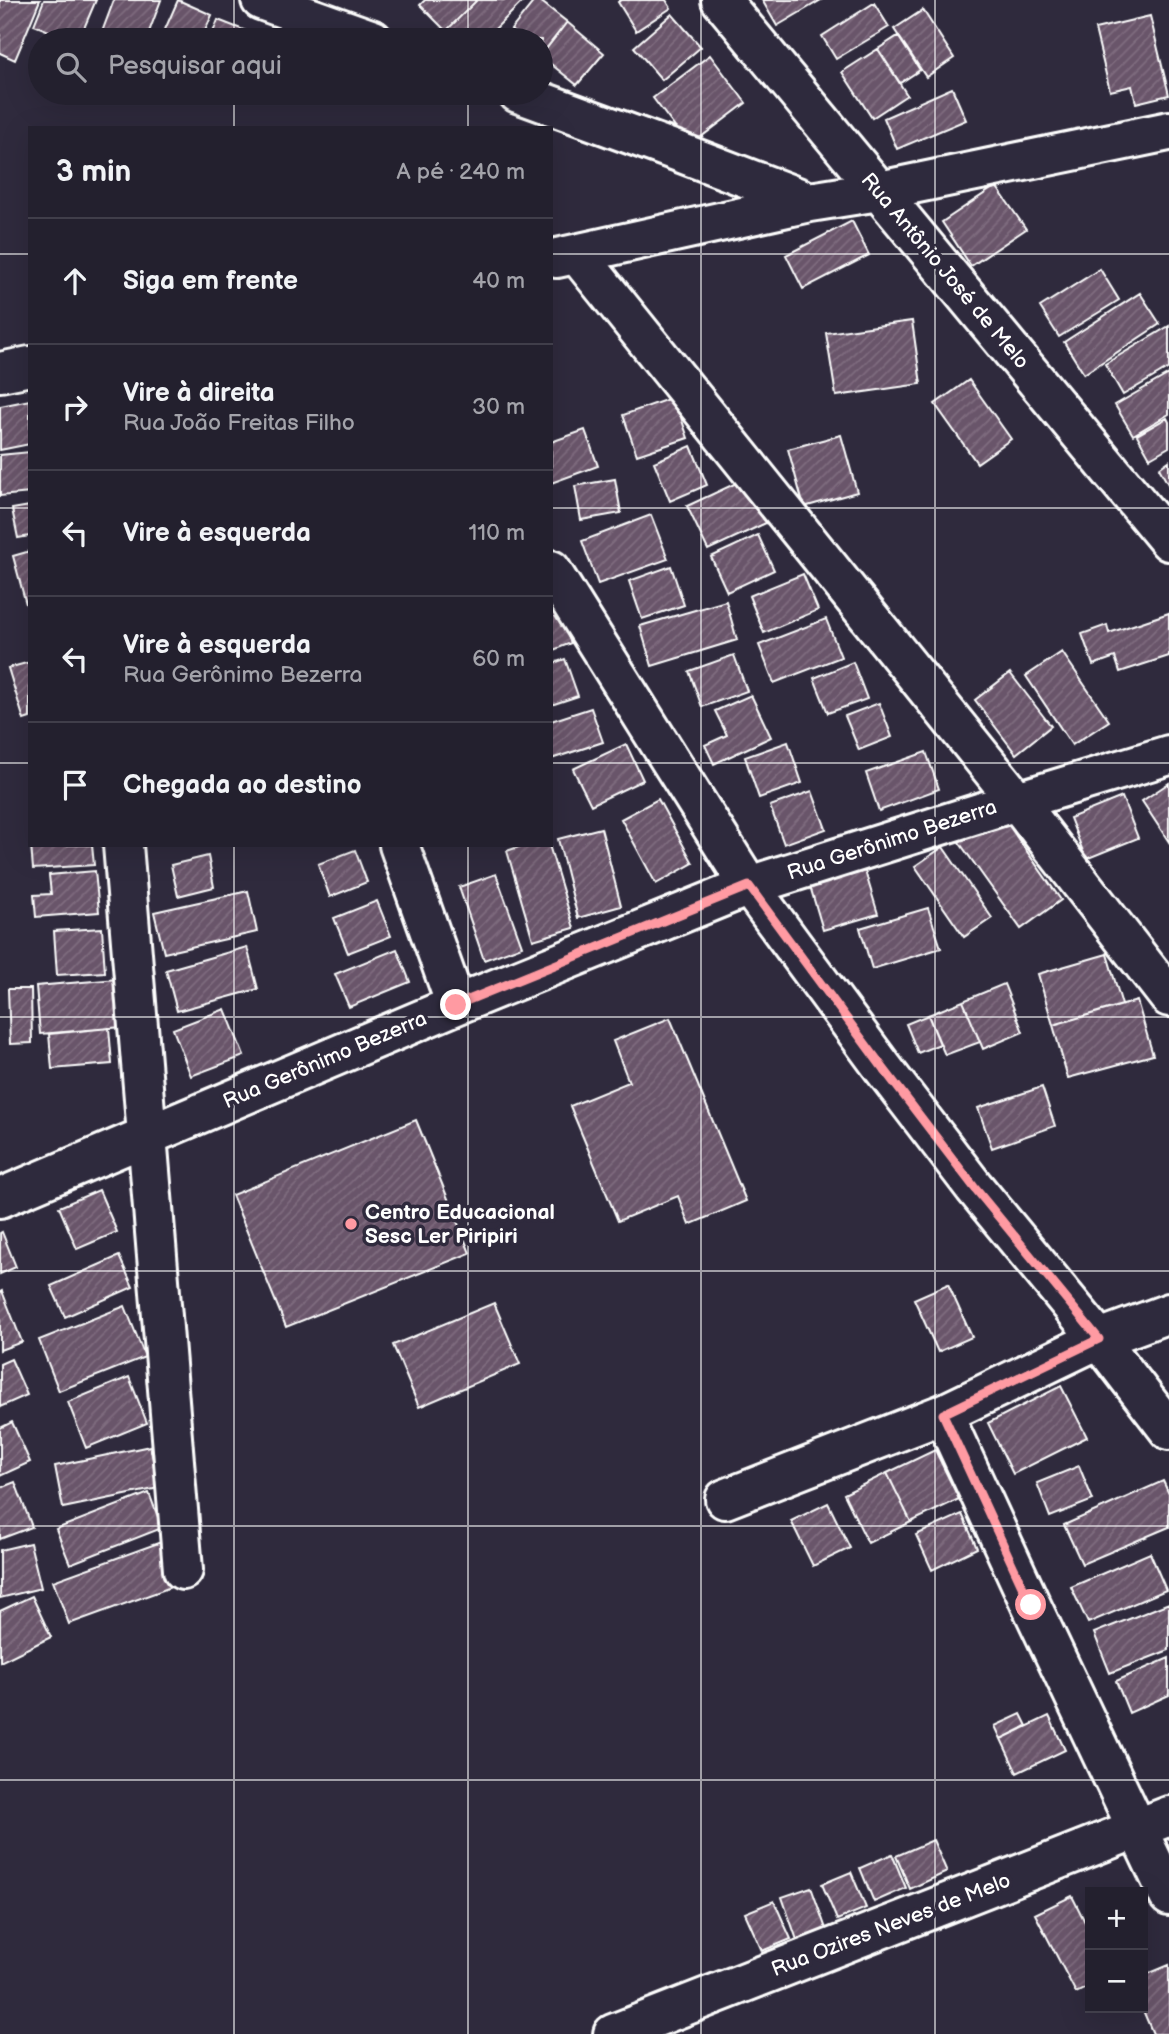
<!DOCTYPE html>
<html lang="pt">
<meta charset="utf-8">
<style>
:root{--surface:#23202e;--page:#2b2836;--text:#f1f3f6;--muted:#a3a3aa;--line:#403e4a}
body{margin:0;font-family:"Balsamiq Sans",sans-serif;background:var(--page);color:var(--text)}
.controls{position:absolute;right:21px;bottom:21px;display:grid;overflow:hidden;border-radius:0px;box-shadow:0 7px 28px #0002}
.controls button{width:63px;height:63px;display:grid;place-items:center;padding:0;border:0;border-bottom:2px solid var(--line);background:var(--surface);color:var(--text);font:35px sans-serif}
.stop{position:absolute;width:21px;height:21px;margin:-16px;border:5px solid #ff9aa2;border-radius:50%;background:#fff}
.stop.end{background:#ff9aa2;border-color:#fff;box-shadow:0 2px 7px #0008}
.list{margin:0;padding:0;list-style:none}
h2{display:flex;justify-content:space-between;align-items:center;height:91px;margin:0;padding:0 28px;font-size:30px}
h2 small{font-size:23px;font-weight:400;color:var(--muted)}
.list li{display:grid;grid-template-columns:46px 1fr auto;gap:21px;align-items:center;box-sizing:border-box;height:126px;padding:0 28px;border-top:2px solid var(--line)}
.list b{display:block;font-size:26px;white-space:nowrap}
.list p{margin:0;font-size:23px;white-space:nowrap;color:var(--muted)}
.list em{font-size:23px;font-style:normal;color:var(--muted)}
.icon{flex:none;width:38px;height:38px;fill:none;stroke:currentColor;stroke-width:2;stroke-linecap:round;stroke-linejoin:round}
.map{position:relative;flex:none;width:1169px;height:2034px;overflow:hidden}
.search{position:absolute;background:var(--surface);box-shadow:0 7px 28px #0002;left:28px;top:28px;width:525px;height:77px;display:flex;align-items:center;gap:18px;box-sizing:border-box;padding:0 24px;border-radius:38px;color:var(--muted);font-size:26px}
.panel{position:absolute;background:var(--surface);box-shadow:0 7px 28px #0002;left:28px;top:126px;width:525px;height:721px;border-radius:0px}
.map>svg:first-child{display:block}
.building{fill:url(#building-hatch);stroke:#fff;stroke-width:2}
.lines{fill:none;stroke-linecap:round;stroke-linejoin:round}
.street-casing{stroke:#fff;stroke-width:44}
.street{stroke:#2f2a3d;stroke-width:38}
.route{stroke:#ff9aa2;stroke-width:9}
.grid{fill:none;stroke:#fff;stroke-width:2;stroke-opacity:0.55}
.poi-dot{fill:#ff9aa2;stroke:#2f2a3d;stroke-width:2.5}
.labels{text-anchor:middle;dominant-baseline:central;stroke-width:7;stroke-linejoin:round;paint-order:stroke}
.street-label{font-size:21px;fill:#fff;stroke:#2f2a3d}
.poi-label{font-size:21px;font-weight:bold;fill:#fff;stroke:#2f2a3d;text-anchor:start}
</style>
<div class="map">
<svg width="1169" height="2034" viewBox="0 0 1169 2034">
<defs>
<pattern id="building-hatch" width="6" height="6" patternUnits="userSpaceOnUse" patternTransform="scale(1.75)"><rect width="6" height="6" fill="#69546a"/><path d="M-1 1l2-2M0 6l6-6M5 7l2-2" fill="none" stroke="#806e80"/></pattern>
</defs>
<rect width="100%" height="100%" fill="#2f2a3d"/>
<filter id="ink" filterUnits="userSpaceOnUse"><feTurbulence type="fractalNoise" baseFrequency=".0143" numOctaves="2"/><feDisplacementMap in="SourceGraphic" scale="14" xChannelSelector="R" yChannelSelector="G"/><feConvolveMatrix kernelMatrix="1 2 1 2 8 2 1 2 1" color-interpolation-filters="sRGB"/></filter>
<g filter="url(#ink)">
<!-- building -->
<path class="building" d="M0,0H40L15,60L0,53Z
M44,0H96L79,40H71L34,25Z
M114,0H161L146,40H99Z
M178,0L212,15L201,40H176L163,34Z
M425,0H477L446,31L420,5Z
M477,0H524L484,40H455L446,31Z
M535,0H539L567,22L541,55V40H522L511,30Z
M621,0H666L671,8L636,31L618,2Z
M762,0H821L777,26Z
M874,3L889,27L836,59L822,36Z
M923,10L954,58L926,77L894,29Z
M672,14L701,47L662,80L634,47Z
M1150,16L1169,95L1136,103L1132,86L1110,91L1095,29Z
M218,20L259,36L257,40H210Z
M567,22L604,53L577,85L541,56Z
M898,36L920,70L900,83L878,49Z
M878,49L907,95L872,118L842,72Z
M710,55L746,103L689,146L653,98Z
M952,88L966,120L897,149L884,118Z
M996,186L1026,229L971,266L942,222Z
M852,221L869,255L803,289L786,255Z
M1100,269L1119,300L1059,337L1040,307Z
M1140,293L1160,324L1084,374L1064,342Z
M912,321L921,384L836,396L826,333Z
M1169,326V368L1123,395L1105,364Z
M1169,374V414L1133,435L1115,405Z
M969,380L1011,439L977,463L935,404Z
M674,397L688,438L637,455L623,415Z
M30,400V444L0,450V406Z
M1167,418L1169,422V447L1150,458L1137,435Z
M585,430L598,466L551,483V442Z
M841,435L857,492L804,507L788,449Z
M691,446L707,485L670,501L654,462Z
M30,452V493L0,496V455Z
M1169,461V486L1159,468Z
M747,478L768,522L708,550L687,506Z
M615,479L621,513L581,520L575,486Z
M30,506V536L18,538L12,509Z
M651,515L668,559L598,584L582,541Z
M758,535L774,570L727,592L711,557Z
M30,551V603L26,604L13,556Z
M671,566L684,605L642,619L629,581Z
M803,574L818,610L764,633L749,596Z
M726,601L737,640L652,666L640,626Z
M557,609L571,643L551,651V612Z
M1169,613V656L1120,672L1115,657L1093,665L1082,634L1107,625L1109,633Z
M826,619L841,657L774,683L759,645Z
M1062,652L1109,721L1072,745L1026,676Z
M734,655L747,691L702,707L689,671Z
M565,659L578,696L551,705V664Z
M30,662V718L24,720L8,668Z
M853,662L867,699L828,713L814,678Z
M1010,673L1051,726L1016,754L975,700Z
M751,695L771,737L714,764L705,745L727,735L715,711Z
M879,703L892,737L859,750L845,716Z
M591,708L603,742L551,759V721Z
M788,742L802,783L759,798L745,757Z
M626,744L643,780L591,805L573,769Z
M926,752L939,789L879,811L866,773Z
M1169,783V842L1142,801Z
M812,791L826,829L784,844L770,806Z
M1122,797L1138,838L1086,859L1070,818Z
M658,799L693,863L656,884L621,819Z
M1000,813L1061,900L1021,929L959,842Z
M601,828L621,906L578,918L558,839Z
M31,845H92L94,865L33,869Z
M524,845H549L574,928L533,940L507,851Z
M943,847L992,918L964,937L915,866Z
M355,850L367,882L330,897L318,864Z
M208,856L214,887L178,896L171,865Z
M95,871L99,912L36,917L34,895L51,894L49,875Z
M865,871L878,914L823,930L810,886Z
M496,874L522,946L484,960L459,887Z
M248,891L257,932L164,953L154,912Z
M377,901L391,936L348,953L334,918Z
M928,908L941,948L872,969L860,928Z
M102,928L105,972L57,975L54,931Z
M247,947L258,989L177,1011L166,970Z
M397,949L410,982L349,1007L335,974Z
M1107,954L1122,1005L1053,1025L1038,974Z
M117,979L122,1027L40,1034L36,986Z
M1004,984L1023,1032L983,1049L963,1001Z
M8,989H31L32,1043L10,1044Z
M963,1001L980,1042L945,1055L928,1015Z
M1137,1001L1153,1055L1068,1078L1053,1025Z
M225,1009L244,1056L191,1076L173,1029Z
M928,1015L940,1044L918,1053L906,1024Z
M670,1018L746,1201L689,1225L678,1196L618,1221L570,1106L629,1082L613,1041Z
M109,1028L112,1064L52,1069L49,1034Z
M1042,1087L1055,1126L992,1148L978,1108Z
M416,1120L470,1253L286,1327L232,1195Z
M99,1190L117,1232L77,1249L59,1207Z
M2,1232L16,1267L0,1274V1233Z
M119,1256L133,1287L65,1317L51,1286Z
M948,1284L972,1337L938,1352L914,1299Z
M2,1291L22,1342L0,1350V1292Z
M494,1303L520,1364L419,1407L393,1345Z
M125,1306L145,1357L59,1391L39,1340Z
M11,1359L27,1395L0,1407V1364Z
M129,1377L147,1423L86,1448L68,1402Z
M1061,1386L1087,1437L1013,1474L988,1423Z
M12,1422L30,1462L0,1476V1428Z
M150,1446L159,1488L63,1508L55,1466Z
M935,1450L959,1499L911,1522L887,1473Z
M1079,1466L1093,1500L1050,1517L1037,1483Z
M887,1473L911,1522L868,1543L844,1494Z
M1163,1481L1169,1494V1527L1082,1564L1064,1525Z
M15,1482L32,1527L0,1539V1488Z
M149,1493L162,1528L70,1564L56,1529Z
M828,1503L850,1548L813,1566L791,1521Z
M962,1514L977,1548L932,1570L916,1535Z
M161,1542L177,1585L69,1624L53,1581Z
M30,1543L41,1588L0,1598V1550Z
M1150,1553L1166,1590L1088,1623L1071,1587Z
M32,1596L51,1637L0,1662V1611Z
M1169,1603V1650L1110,1673L1094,1633Z
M1169,1658V1695L1129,1713L1116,1681Z
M1021,1714L1027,1726L1001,1739L995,1726Z
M1049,1716L1065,1750L1017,1773L1001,1739Z
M933,1840L947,1872L910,1889L896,1856Z
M892,1854L906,1888L874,1902L860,1868Z
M851,1872L866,1908L837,1920L822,1884Z
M811,1887L826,1929L797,1940L782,1897Z
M1072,1896L1090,1932V1986L1076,1993L1035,1914Z
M774,1901L791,1939L762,1951L745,1913Z
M1169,1965V2034H1153L1142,2008L1143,1976Z"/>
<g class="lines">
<!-- street casing -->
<g class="street-casing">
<path id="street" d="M261,0L373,40
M721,0L1169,541
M518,93L679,152L810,202
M577,254L1017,801L1169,997
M557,258L810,202L879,191L1169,131
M0,372L30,366
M551,570L749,886L883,1068L974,1187L1099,1339L1169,1430
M123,845L183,1570
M399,845L456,1005
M0,1198L456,1005L749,886L1017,801L1169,755
M943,1414L1031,1605L1169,1896
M725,1499L943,1414L1099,1339L1169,1313
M613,2034L1169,1816"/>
</g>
<!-- street -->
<use href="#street" class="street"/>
</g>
</g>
<g class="lines" filter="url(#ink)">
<!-- route -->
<path class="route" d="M456,1005L749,886L883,1068L974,1187L1099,1339L943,1414L1031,1605"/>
</g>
<!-- grid -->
<path class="grid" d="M234,0V40M468,0V40M701,0V2034M935,0V2034M234,93V128M468,93V128M0,254H30M551,254H1169M0,508H30M551,508H1169M0,763H30M551,763H1169M234,845V2034M468,845V2034M0,1017H1169M0,1271H1169M0,1526H1169M0,1780H1169"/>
<!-- markers -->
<circle class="poi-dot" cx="351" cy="1224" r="7"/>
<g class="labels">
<!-- street labels -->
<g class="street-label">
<text transform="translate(945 271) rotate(50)">Rua Antônio José de Melo</text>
<text transform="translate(892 840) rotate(-18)">Rua Gerônimo Bezerra</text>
<text transform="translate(325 1060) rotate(-23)">Rua Gerônimo Bezerra</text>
<text transform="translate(891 1925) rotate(-21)">Rua Ozires Neves de Melo</text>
</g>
<!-- poi labels -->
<g class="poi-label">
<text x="365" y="1212">Centro Educacional<tspan x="365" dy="24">Sesc Ler Piripiri</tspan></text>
</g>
</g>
</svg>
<div class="controls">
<button>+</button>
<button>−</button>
</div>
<div class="stop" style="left:1031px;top:1605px"></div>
<div class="stop end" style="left:456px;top:1005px"></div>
<div class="search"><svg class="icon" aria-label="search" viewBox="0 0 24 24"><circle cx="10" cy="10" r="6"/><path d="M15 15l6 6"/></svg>Pesquisar aqui</div>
<section class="panel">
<h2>3 min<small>A pé · 240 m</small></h2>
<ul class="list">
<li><svg class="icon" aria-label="ahead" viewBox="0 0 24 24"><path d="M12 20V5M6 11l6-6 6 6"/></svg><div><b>Siga em frente</b></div><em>40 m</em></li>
<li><svg class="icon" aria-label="right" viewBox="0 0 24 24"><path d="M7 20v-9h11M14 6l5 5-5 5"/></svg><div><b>Vire à direita</b><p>Rua João Freitas Filho</p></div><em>30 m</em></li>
<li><svg class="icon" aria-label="left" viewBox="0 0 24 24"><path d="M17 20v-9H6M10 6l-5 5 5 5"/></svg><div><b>Vire à esquerda</b></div><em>110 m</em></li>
<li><svg class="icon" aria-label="left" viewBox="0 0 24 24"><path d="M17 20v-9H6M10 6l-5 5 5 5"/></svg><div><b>Vire à esquerda</b><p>Rua Gerônimo Bezerra</p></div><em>60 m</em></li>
<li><svg class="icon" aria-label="arrive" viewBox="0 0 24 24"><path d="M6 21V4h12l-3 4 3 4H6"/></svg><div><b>Chegada ao destino</b></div></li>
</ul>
</section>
</div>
